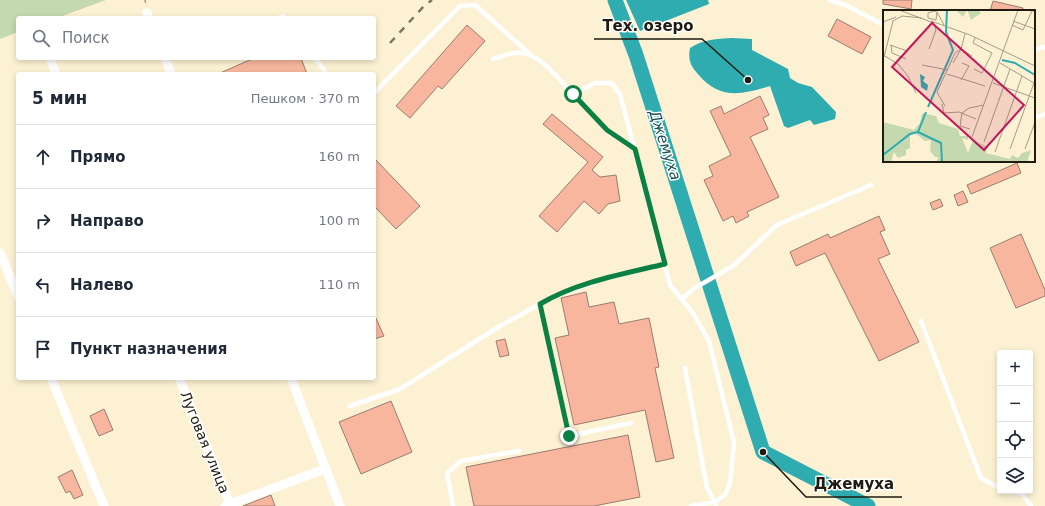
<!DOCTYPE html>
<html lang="ru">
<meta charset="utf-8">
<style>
:root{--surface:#fff;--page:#f6f6f7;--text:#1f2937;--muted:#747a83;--line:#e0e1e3}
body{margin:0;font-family:"DejaVu Sans",sans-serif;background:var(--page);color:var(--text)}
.controls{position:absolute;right:12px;bottom:12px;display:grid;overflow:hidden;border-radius:4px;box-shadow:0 2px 6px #0003}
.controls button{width:36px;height:36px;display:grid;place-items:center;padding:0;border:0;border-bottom:1px solid var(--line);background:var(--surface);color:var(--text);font:20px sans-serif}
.stop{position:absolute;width:12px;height:12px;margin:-9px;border:3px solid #0b8043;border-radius:50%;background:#fff}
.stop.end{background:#0b8043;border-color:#fff;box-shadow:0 1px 4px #0008}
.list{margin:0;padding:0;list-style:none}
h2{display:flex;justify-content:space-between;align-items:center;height:52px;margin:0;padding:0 16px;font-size:17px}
h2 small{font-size:13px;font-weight:400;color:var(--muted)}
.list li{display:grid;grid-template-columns:26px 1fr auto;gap:12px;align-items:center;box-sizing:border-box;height:64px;padding:0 16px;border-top:1px solid var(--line)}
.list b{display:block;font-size:15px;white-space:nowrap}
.list em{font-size:13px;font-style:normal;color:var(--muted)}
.icon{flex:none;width:22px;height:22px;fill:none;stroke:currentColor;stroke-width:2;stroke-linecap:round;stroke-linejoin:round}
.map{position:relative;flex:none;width:1045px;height:506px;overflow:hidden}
.search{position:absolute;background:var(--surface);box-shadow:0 2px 6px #0003;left:16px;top:16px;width:360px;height:44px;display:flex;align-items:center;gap:10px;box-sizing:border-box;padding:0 14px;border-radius:4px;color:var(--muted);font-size:15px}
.panel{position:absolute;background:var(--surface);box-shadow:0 2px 6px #0003;left:16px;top:72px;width:360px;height:308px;border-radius:4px}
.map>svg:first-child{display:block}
.green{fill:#c4d9ae}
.water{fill:#2facaf}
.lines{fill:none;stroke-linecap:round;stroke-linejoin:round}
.river{stroke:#2facaf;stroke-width:15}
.building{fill:#f8b69f;stroke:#9a7b70}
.path{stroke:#a19982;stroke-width:1.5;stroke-dasharray:3 2;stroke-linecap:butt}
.lane{stroke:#fff;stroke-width:4.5}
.street{stroke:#fff;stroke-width:9}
.rail{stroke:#7e7764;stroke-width:2.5;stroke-dasharray:7 7;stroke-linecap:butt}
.route{stroke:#0b8043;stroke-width:5}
.labels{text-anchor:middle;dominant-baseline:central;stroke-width:3;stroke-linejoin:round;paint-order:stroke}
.street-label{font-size:14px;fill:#1f1b10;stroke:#fff}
.water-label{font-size:15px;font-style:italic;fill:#1c4f50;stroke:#fff}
.inset-river{fill:none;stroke:#2facaf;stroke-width:2}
.inset-road{fill:none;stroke:#a49c85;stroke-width:1}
.view{fill:#c2185b;fill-opacity:0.15;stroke:#c2185b;stroke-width:2}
.inset-edge{fill:none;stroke:#1f1b10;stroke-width:2}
.leader{fill:none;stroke:#1f1b10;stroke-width:1.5}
.callout-dot{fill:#1f1b10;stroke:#fff;stroke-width:1.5}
.callout-label{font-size:15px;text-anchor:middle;font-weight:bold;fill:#1f1b10;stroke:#fff;stroke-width:3;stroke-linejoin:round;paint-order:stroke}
</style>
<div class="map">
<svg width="1045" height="506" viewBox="0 0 1045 506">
<rect width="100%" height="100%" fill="#fcf2d3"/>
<!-- green -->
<path class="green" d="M0,0H106L57,18H18V32L0,39Z"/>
<!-- water -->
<path class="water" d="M626,0H708L709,4L640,31Z
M732,38L752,39V50L788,69L790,78L798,83L812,87L836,112L835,119L814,125L810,120L788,128L784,126L770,86C741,95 719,100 697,73C690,65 688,59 690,48C704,39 716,39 732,38Z"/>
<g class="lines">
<!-- river -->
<path class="river" d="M615,0L636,55L763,452L868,506"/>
</g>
<!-- building -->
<path class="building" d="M883,0H912L911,9L883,4Z
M993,1L1023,8V11H990Z
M837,19L871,37L862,54L828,36Z
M467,25L485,41L442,89L438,86L410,118L396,106Z
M254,58H301L307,74H218Z
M760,96L769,115L763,118L768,129L750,137L779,197L747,212L749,216L736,223L733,216L723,221L704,180L713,176L709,166L731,155L710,111L721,106L724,114Z
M552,114L603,157L592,170L600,177L616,175L620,201L608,204L599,214L584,201L557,232L539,216L588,162L543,124Z
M374,158L420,206L396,229L374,206Z
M1017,163L1021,173L971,194L967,185Z
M963,191L968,202L958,206L954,195Z
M940,199L943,206L933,210L930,203Z
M879,216L885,230L880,232L890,254L878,259L919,342L879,361L825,253L796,266L790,252L828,234L830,238Z
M1021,234L1045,290V296L1016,308L990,248Z
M586,292L589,307L614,302L619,324L649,318L659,367L655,368L674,458L656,462L645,410L574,425L555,338L569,335L561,298Z
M374,314L384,336L374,339Z
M505,339L509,355L500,357L496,341Z
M391,401L412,452L361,474L339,422Z
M104,409L113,430L99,436L90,416Z
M628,435L640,497L594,506H474L466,467Z
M72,470L83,495L74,499L70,491L66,493L58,477Z
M271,495L275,506H243Z"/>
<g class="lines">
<!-- path -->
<path class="path" d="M145,0L146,5"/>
<!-- lane -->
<path class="lane" d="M829,0L843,4L884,25
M278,18L283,16L285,18
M1034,50L1045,47
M315,58L327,74
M493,59C500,57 507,54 514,53C538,49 558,79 573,94L595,83H611L620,94L670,285L693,313L709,341L734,443L730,483L725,495L715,502L716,506
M374,93L460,6L475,5L530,54
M573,94L607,130L635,149
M1034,118L1045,114
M682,299L693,289L733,266L777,225L871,185
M540,304L569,436L631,423
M921,321L981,478L1000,488
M685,368L707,488L715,502L691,506
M350,406L400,389L500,326L553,297L607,278L665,264
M1010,491L1022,494L1031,506
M453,506L447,473L461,461L519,451"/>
<!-- street -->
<path class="street" d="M147,13L149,18
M50,58L56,74
M165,58L171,74
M0,253L18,296
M51,378L104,506
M179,378L231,506
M291,378L340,506
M225,506L325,469"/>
<!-- rail -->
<path class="rail" d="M390,43L424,6L432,0"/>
</g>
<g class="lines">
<!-- route -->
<path class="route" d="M569,436L540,304C577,282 623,274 665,264L635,149L607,130L573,94"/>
</g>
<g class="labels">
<!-- street labels -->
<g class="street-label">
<text transform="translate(205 442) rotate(68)">Луговая улица</text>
</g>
<!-- water labels -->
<g class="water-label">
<text transform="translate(665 145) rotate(72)">Джемуха</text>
</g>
</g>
<!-- overview -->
<g transform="translate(883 10)">
<rect width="152" height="152" fill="#fcf2d3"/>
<path d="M73,0H96L98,3L88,10L84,0L80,7ZM39,103L53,106L56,113L75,119L77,126H85V130L79,128L85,143L90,130L105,137L103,143L127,149L129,145L135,148L139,143L148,140L144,152H54L55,147H52L47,141L48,130L42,131L32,123L27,125V138L23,140V145L15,148L11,142L8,152H0V112L31,120L37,113Z" fill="#c4d9ae"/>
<path d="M37,64L42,67L40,71L45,75L44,81L38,77Z" fill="#2facaf"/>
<path class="inset-river" d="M119,50L132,53L152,65M45,97L70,40L63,22L64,0M35,122L58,133L59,152M0,145L27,124L35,122L43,102"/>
<path class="inset-road" d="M16,0L51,13L53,20L46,39M54,2L53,10L45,8V3L51,1L54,2L61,15M48,11L87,25L152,56M130,11L152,19M0,12L13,7M129,15L140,20L149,1H152M7,35L24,41M8,35L9,43L23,49M2,46L15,54L25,66L33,83M0,51L10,11L19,6L39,8M70,53L78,39L89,46M117,53L151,73M39,55L65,60M91,59L99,63L109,43L90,33L92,28M64,64L102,76M78,70L86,56L79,53M110,73L152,88M59,94L61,103L76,102L93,109M62,96L54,82L72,43L78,39L82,24M87,119L77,116L79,103L86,98L101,95M89,127L135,0M101,132L127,59M127,139L151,73M142,139L152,112M112,142L139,66"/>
<path class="view" d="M49,13L141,95L101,140L9,57Z"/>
<rect width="152" height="152" class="inset-edge"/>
</g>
<!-- callouts -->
<path class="leader" d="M748 80L702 39H594M763 452L806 497H902"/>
<g class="callout-dot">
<circle cx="748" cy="80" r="4"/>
<circle cx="763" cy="452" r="4"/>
</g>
<g class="callout-label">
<text x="648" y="31">Тех. озеро</text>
<text x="854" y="489">Джемуха</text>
</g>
</svg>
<div class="controls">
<button>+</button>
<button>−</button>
<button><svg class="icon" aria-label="locate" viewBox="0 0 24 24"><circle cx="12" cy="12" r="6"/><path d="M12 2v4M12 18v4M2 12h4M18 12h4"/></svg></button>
<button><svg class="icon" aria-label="layers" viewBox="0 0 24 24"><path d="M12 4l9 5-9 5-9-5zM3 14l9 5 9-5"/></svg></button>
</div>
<div class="stop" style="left:573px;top:94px"></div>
<div class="stop end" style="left:569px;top:436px"></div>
<div class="search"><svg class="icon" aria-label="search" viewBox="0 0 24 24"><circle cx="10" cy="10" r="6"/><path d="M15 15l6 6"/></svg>Поиск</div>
<section class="panel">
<h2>5 мин<small>Пешком · 370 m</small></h2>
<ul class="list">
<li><svg class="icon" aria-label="ahead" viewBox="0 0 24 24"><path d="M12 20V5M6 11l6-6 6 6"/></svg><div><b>Прямо</b></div><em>160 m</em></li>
<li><svg class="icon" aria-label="right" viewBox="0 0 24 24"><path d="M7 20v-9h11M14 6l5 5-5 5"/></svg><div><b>Направо</b></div><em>100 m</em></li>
<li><svg class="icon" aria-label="left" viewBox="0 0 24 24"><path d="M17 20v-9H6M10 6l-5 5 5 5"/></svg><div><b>Налево</b></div><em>110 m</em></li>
<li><svg class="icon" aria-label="arrive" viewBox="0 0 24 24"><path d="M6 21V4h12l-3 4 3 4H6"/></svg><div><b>Пункт назначения</b></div></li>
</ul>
</section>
</div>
